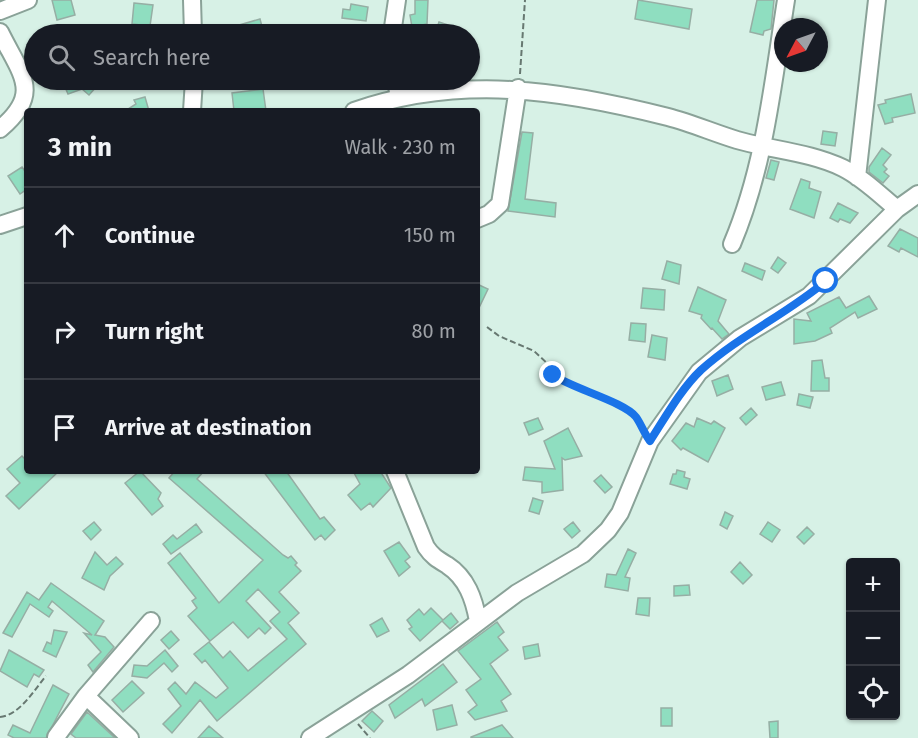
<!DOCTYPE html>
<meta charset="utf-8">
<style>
:root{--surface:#171b24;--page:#20242c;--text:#f1f3f6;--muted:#9ea1a6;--line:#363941}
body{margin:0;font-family:"Fira Sans",sans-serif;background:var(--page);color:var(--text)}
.controls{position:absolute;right:18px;bottom:18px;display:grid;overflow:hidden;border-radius:6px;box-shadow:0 2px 4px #0004}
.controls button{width:54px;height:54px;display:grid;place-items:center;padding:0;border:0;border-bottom:2px solid var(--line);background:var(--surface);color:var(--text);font:30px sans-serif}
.compass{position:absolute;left:774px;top:18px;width:54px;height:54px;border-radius:50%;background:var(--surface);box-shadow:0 2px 4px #0004;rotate:229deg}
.stop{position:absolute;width:18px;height:18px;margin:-14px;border:4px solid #1a73e8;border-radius:50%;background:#fff}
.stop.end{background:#1a73e8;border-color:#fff;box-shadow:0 2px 6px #0008}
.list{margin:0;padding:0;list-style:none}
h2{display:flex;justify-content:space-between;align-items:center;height:78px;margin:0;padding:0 24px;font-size:26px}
h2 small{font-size:20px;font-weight:400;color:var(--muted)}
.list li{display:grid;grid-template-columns:39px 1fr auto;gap:18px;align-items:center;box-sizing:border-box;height:96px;padding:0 24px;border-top:2px solid var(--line)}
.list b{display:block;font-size:22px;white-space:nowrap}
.list em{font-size:20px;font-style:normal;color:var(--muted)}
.icon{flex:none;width:33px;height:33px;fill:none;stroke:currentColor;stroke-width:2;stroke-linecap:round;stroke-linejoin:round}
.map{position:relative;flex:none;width:918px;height:738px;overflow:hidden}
.search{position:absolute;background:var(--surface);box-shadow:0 2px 4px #0004;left:24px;top:24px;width:456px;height:66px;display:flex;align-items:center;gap:15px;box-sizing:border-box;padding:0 21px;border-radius:33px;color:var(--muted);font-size:22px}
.panel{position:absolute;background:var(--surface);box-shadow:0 2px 4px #0004;left:24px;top:108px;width:456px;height:366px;border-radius:6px}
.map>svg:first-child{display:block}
.building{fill:#8fdec0;stroke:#96aea4;stroke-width:1.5}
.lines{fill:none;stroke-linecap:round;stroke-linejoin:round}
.minor-casing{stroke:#8aa298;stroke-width:20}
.path{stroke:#677871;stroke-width:2;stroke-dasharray:6 3;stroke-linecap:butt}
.minor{stroke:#fff;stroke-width:16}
.route{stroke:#1a73e8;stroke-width:8}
</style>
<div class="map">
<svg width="918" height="738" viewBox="0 0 918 738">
<rect width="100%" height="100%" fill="#d7f1e6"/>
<!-- building -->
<path class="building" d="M52,0H71L75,15L57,20Z
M415,0H428L427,24L412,27L410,15L415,14Z
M638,0L692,9L689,29L635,19Z
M757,0H774L771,29L764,31L763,35L750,32Z
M134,3L153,5L150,26L132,24Z
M351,4L368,7L366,21L342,18L343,9L350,10Z
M260,19L264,34H215V32Z
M439,22L454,27L452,34H435Z
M62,80H90L97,86L89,95L82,89L68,94Z
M263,89L266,111H234L232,93Z
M911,94L915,113L892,118L893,122L885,124L878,105L886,103L885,100Z
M145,97L149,111H125L136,104L134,100Z
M823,131L837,133L835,146L821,144Z
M522,132L533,133L525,199L556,203L555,217L508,211Z
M882,148L891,155L883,165L887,169L884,172L889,176L883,183L869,172V167Z
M771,160L779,162L774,180L766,178Z
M22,167L27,174V189L20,194L8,176Z
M801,179L810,182L809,188L821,192L814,218L790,209Z
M838,203L858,213L850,223L840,219L838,222L830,218Z
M900,229L918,238V257L901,248L899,252L888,246Z
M778,257L786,263L778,273L771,268Z
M667,261L681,265L679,284L662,279Z
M745,263L765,271L762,280L742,271Z
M477,284L488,289L477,312Z
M698,287L726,300L718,321L729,334L722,339L712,328L711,329L701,318L702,315L689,311Z
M643,288L665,290L664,310L641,308Z
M869,296L877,309L858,318L855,312L830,328L832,333L815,341L794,344V319L811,321L807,313L839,297L846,308Z
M631,323L646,324L645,342L629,340Z
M652,335L667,338L665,360L648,357Z
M822,360L825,378H829V391H811L812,361Z
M728,375L733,389L717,396L712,381Z
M781,382L785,395L766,400L762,387Z
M799,394L813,397L810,408L797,405Z
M751,408L757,415L746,425L740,418Z
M538,418L543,429L529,435L524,423Z
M697,418L711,424L714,421L725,428L708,462L683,448L681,450L672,441L686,423L694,427Z
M568,428L582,456L565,460L562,458L563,490L542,493V482L523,480L525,467L555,469L544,441Z
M22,456L27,461V471H59L19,509L6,496L20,483L7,469Z
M677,470L685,472L684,477L690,479L687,489L670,484L673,474H676Z
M140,471L161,493L158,499L163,506L152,515L125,483Z
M175,471H204L197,479L283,555L288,558L291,556L297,563L295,565L301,571L279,592L299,613L288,623L306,644L217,721L200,700L172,733L163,724L181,706L168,689L175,682L186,694L195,682L216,698L228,688L205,660L202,663L194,654L209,642L223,658L230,651L248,671L287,639L270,621L280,612L258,589L246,601L271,628L265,634L259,628L248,638L233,622L210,641L188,616L197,608L192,601L196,598L168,563L180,553L219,603L263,560L169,478Z
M263,471H286L320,519L324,517L335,530L325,540L321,535L315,540Z
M353,471H380L391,488L373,507L370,503L361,510L348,495L360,484Z
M601,475L612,487L605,493L594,481Z
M533,498L543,501L539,514L529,511Z
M725,512L733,516L727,529L720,525Z
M94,522L101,530L91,540L83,531Z
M573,522L580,531L572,538L564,529Z
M768,522L780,530L772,542L760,534Z
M196,524L202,532L171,554L163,544L173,535L177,539Z
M807,527L814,534L804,544L797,537Z
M399,542L410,557L405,561L410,567L399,576L384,551Z
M628,549L636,553L625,577L630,578L628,591L605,587L607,574L616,575Z
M95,552L107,565L116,557L123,564L110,576L104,590L82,578Z
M740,562L752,575L743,584L731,572Z
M51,583L104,621L95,635L105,637L114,647L93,672L88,665L101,652L84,633L92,635L52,601L48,607L53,611L49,617L30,604L12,637L3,633L27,592L39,600Z
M689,585L690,595L674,596V586Z
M638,598H650L649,616L636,614Z
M431,608L443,620L451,613L458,622L450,629L442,621L420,641L409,629L412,627L407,620L419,609L424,615Z
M382,618L389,631L377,637L370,625Z
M497,622L504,632L498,637L508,650L490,664L511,694L501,701L507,711L475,720L468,712L477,705L466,690L481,679L458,651Z
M54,630L67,632L56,657L43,651L47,642L51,644Z
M171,631L179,640L169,649L161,640Z
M538,644L540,656L525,659L523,647Z
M9,650L44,670L39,677L34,674L27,687L0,671Z
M165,650L178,666L172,672L164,663L147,678L132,676L134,665L147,666Z
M443,664L457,682L425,706L422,699L395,718L389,705Z
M132,681L144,693L123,712L112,700Z
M53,685L69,694L46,738H14L8,735L13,725L30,733Z
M452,705L457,725L437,730L433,710Z
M661,708H672V726H661Z
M372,711L383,721L374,732L362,721Z
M87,712L115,738H76L71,734Z
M778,721V738H770L769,722Z
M502,725L513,738H471V737Z
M209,726L223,738H198Z"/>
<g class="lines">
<!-- minor casing -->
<g class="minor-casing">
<path id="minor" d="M192,0L193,34
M0,11L28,0
M0,32C21,75 43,93 0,129
M392,34L397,0
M396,80L399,98
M192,111L194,80
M354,111C461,74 561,90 668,117C691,123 714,133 737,140C771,150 810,152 843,168C863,178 880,195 897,209
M857,177L877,0
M477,219L489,214L500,204L518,88
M0,225L27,216
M732,244C765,166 773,82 786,0
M395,471L426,547C432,556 437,559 447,565C467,578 474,599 478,621
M86,696L130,738
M56,737L86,696L151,621
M310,738L408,675L517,593L583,554L608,530L620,513L650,441L699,372L740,338L809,296L897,209L918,194"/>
</g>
<!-- path -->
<path class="path" d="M520,74L525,0
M487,327L499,336L534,351L549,365L553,375L571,387L585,389L626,409L635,416L641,429
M0,717C20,715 34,690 46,676
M358,724L370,738"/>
<!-- minor -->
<use href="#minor" class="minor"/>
</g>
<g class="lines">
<!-- route -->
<path class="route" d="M553,375C571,388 625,402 636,417C641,424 644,433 650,441C665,418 681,389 701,370C740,335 787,314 826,281"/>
</g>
</svg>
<div class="controls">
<button>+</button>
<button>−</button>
<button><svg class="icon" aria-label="locate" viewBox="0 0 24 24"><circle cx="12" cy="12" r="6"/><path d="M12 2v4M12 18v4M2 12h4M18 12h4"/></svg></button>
</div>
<svg class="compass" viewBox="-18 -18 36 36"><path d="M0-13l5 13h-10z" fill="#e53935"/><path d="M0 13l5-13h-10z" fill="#9ea1a6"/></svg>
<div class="stop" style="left:826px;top:281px"></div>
<div class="stop end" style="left:553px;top:375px"></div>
<div class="search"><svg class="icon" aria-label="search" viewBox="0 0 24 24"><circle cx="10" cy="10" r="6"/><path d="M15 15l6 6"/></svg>Search here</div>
<section class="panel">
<h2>3 min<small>Walk · 230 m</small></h2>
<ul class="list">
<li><svg class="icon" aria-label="ahead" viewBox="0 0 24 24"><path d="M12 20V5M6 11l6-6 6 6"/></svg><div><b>Continue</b></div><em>150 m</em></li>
<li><svg class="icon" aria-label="right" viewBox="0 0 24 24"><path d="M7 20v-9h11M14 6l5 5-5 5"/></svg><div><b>Turn right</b></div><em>80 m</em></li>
<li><svg class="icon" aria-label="arrive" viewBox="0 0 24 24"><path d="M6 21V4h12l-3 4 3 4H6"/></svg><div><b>Arrive at destination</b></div></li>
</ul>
</section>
</div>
